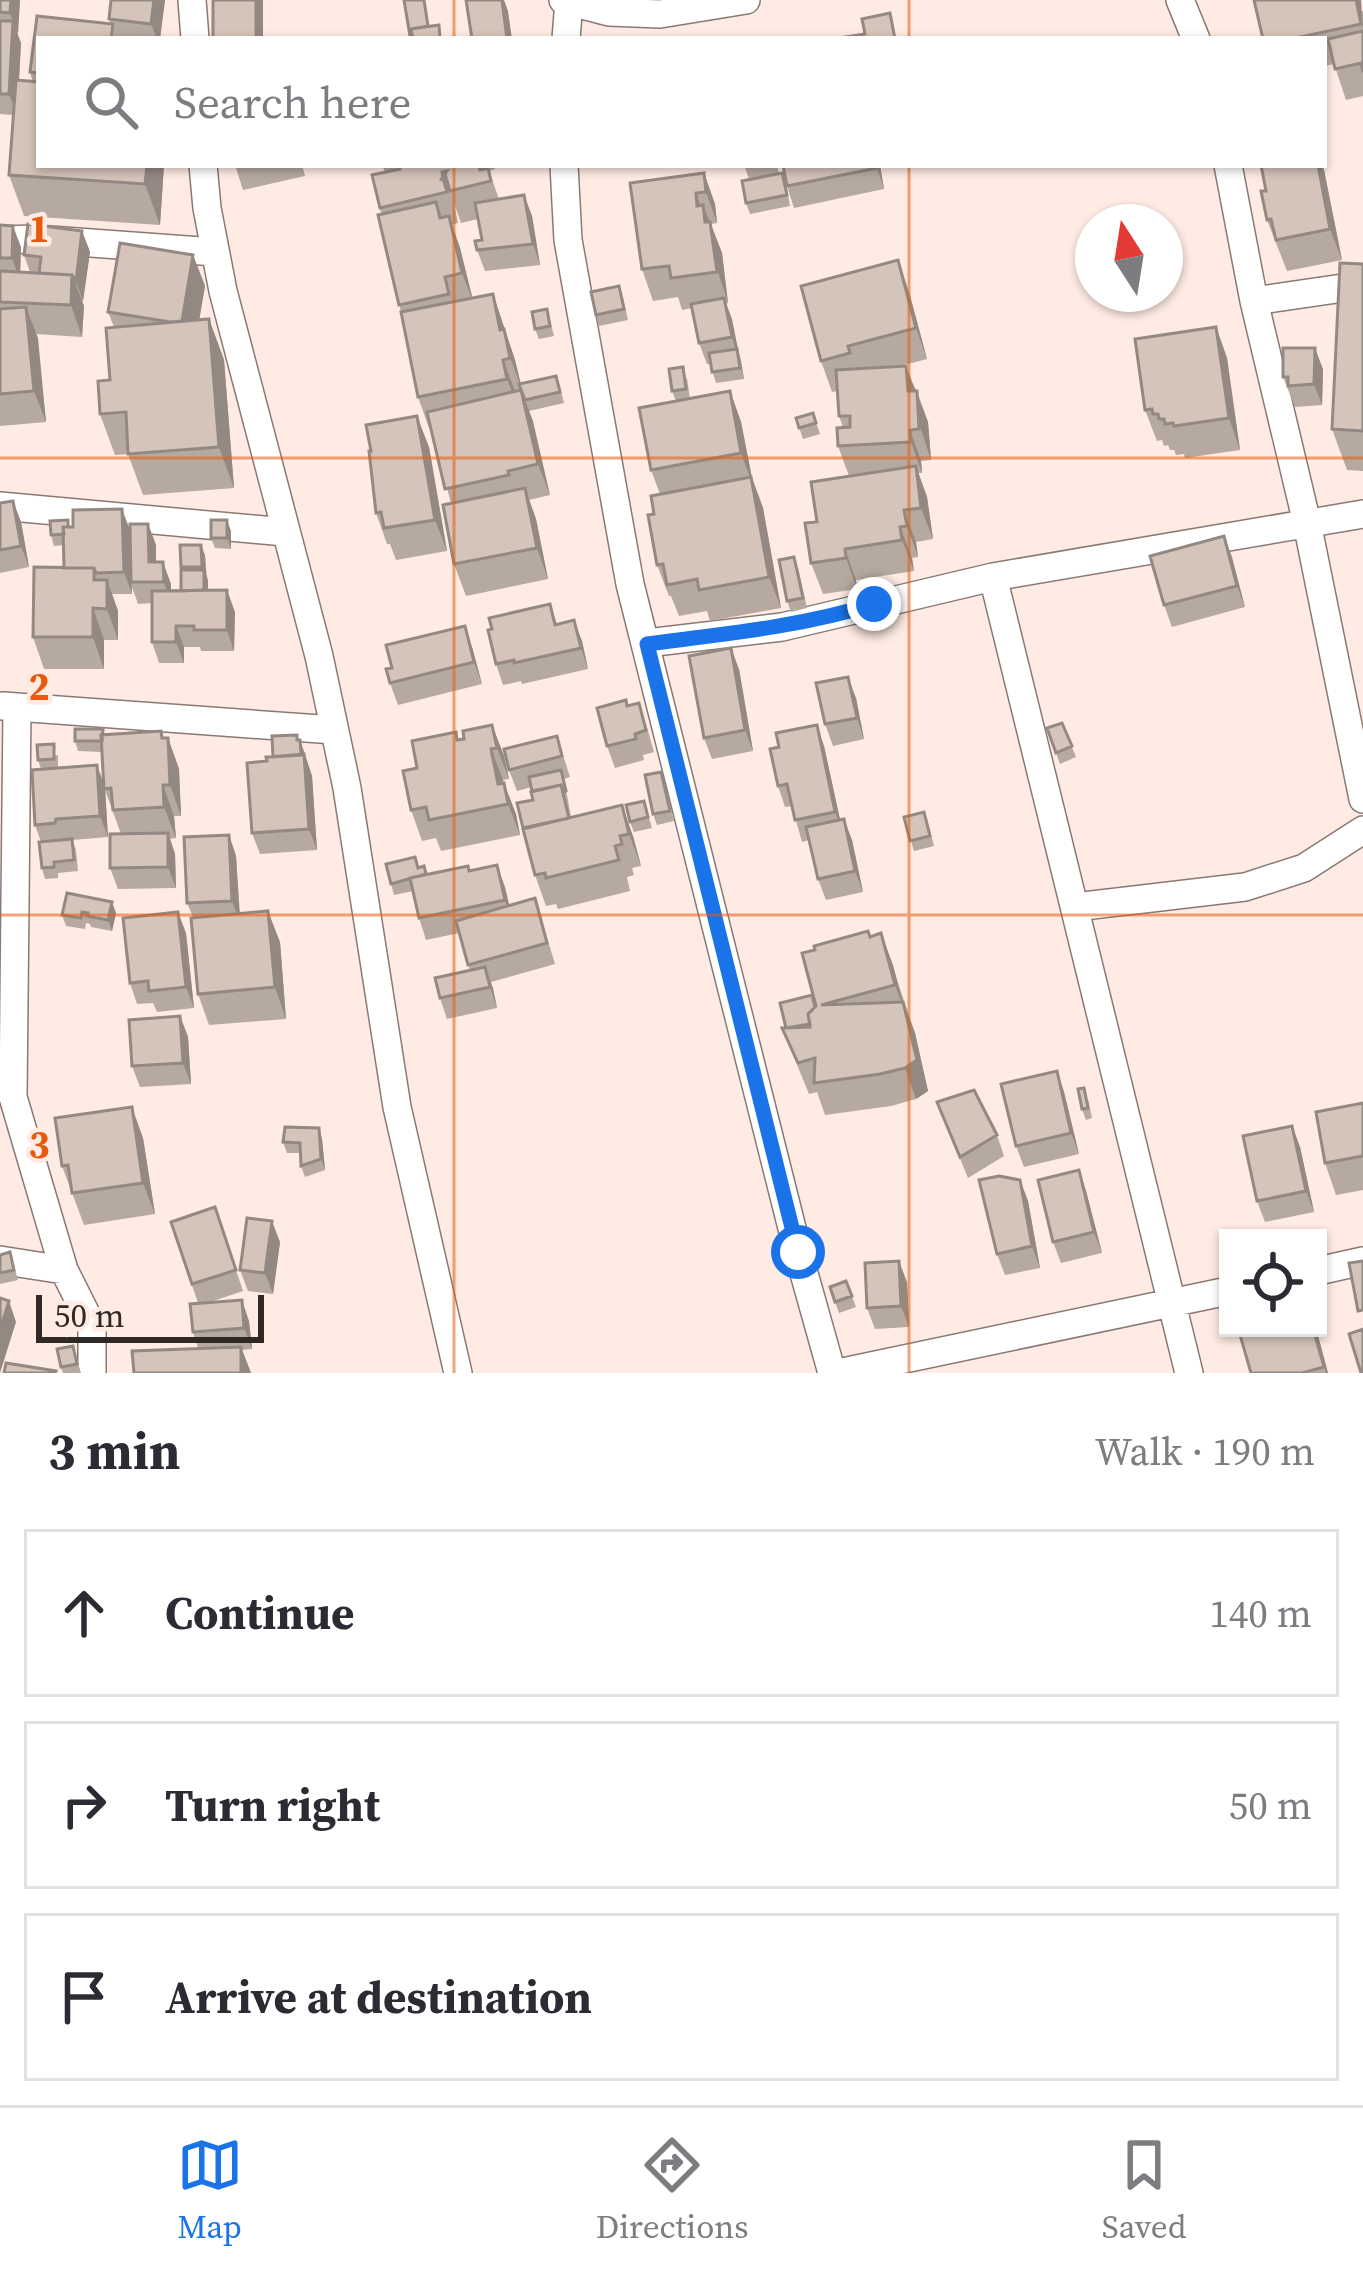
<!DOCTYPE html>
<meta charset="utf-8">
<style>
:root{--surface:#fff;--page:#f2f2f3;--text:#2b2b33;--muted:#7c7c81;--line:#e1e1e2;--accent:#1a73e8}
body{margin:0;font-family:"Source Serif 4",serif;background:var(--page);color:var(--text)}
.controls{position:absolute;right:36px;bottom:36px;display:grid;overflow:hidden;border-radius:0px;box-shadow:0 3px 9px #0004}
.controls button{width:108px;height:108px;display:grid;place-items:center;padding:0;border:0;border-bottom:3px solid var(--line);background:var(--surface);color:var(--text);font:60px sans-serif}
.compass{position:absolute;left:1075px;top:204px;width:108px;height:108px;border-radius:50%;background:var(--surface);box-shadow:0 3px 9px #0004;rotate:348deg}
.scale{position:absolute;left:36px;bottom:30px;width:228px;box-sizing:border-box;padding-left:12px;border:6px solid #2f2825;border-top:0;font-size:33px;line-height:42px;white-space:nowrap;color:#2f2825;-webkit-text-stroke:9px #feebe3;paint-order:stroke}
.stop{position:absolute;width:36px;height:36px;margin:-27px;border:9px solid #1a73e8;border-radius:50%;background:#fff}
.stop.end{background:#1a73e8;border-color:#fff;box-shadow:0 3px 12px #0008}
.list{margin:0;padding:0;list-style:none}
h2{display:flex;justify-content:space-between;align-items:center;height:156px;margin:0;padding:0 48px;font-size:51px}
h2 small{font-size:39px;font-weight:400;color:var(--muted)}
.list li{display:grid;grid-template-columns:78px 1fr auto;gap:36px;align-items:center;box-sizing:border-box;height:168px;margin:0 24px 24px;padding:0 24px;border:3px solid var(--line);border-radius:0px}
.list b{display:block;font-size:45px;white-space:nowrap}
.list em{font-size:39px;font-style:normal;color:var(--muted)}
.icon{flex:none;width:66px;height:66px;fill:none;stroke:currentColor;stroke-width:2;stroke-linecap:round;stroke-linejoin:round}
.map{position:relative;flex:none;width:1363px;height:1373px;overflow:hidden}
.search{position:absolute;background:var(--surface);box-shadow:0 3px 9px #0004;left:36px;right:36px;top:36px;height:132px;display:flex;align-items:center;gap:30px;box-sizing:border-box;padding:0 42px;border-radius:0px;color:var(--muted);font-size:45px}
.sheet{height:732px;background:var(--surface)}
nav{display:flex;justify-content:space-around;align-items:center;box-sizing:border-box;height:168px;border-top:3px solid var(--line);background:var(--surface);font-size:33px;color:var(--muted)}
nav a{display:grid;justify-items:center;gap:6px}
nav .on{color:var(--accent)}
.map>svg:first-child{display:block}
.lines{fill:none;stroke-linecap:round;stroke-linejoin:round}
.street-casing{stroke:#8a7972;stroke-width:30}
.street{stroke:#fff;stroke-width:27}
.wall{fill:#b6a99f}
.shaded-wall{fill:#948982}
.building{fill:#d4c4b9;stroke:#948982;stroke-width:3}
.route{stroke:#1a73e8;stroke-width:15}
.grid{fill:none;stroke:#e8590c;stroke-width:3;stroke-opacity:0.55}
.grid-label{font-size:39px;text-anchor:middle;font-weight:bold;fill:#e8590c;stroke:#feebe3;stroke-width:9;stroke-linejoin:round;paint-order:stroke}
</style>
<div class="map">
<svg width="1363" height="1373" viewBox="0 0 1363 1373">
<rect width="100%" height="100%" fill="#feebe3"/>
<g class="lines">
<!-- street casing -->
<g class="street-casing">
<path id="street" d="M192,0L195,39
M563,0L609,12L660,14L746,0
M1180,0L1196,39
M566,39L569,1
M203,165L207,208L223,291L319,656L347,788L397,1107L458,1373
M564,165L568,240L630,584L798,1252L832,1373
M1228,165L1254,301L1307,523L1363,799
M0,240L36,239L215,252
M1254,301L1363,285
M0,506L285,532
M993,577L1189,1373
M647,643L782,627L993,577L1363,514
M3,706L334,730
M17,707L13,1097L64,1270L92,1326V1373
M1075,907L1245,887L1304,868L1363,830
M0,1260L64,1270
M1318,1271L1363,1261
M838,1373L1228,1291"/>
</g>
<!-- street -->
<use href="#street" class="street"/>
</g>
<!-- wall -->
<path class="wall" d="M0,0H20L17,34L21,43L19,81L33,82L30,72L37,16L111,24L109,19L111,0H165L160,39H39V165H164L160,225L24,216L9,175L13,115L0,114Z
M1363,11V96L1346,100L1334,64L1324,66V39H1263Z
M235,165H302L305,176L243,190Z
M382,165H494L495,169L489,171L499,199L524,195L532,216L540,265L485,271L477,250L482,240L478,219L461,223L454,203L458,223L452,225L460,248L472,298L493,294L515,360L521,384L560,387L564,403L529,411L550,495L529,500L536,519L548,579L466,596L454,564L451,503L431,428H429L418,397L380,208L385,172Z
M744,165H777L779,173L786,184L790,206L750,214L746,203L749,179Z
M880,165L884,189L794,208L787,186Z
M1324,170L1342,260L1287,271L1267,220L1266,191Z
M704,173L715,204L717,223L711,224L722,253L728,303L726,304L741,360L744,379L716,383L710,364H707L699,343L692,308L682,310L678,297L653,301L642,269Z
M0,225L21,247L20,272H30L24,255L82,231L90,252L82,302L84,306L82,337L36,334L46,422L0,426Z
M193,255L205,286L199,320L209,319L224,360L234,488L143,495L128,454L115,455L100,414L110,380L114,327L108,312Z
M1363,264V471L1347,470L1332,429Z
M909,292L927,359L900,366L917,391L928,422L931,460L921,461L922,473H918L927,497L933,539L916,542L918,557L912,558L914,571L856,580L857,589L823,594L811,563L817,522L849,476L838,446L843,427L839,416L837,391L832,392L821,361Z
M623,297L628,320L599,326L596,315Z
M550,320L554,336L539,339L535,329Z
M1216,327L1227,358L1240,450L1185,458L1184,454L1176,455L1174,450H1170L1168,445L1164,446L1162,440L1157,441L1145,410Z
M1323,369L1322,405L1295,407L1283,377Z
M687,378L690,399L730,391L741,422L752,478L763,508L781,608L710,621L707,611L679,616L671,596H669L657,565L654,514L660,494L651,470L676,401L672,391Z
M813,413L820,434L803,439L796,418Z
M429,447L447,551L396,560L390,544H387L376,513Z
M13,501L21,522L29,567L0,573V503Z
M68,520L70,527L130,529L148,524L156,545V562L171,584V591H181V567L205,555L208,590L235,612L234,651H201L200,647H184V663H159L152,642V603L138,604L131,584L132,594H112L118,611V640H104V669H44L33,637L64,568V545L54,546L51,535Z
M231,531V549L215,548L211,538Z
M1224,536L1245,607L1172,627L1164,605Z
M798,567L807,608L791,612L787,601Z
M550,604L557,624L582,641L588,669L522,684L521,681L503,685L496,664Z
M472,647L482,684L398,705L390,683Z
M739,669L753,751L712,759L704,738Z
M856,698L864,739L833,746L825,724Z
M628,706L646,724L654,752L643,755L644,760L615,768L607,746Z
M1062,723L1076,757L1060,764L1047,728Z
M492,725L504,756L509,779L503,780V783L516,814L520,835L441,851L436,838L422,841L411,810L417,768L458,740Z
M105,734L168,738L179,769L181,816H174L176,838L170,839L175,854L176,888L118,889L110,868L121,834L105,790L108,837L72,840L76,850L78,871L58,873V878L45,879L42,868L41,842L35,825L41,769L38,760L58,755V768L104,786L102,752L78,751L75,741Z
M297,735L304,751L312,776L317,850L260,854L252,833L267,761Z
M557,736L570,777L564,779L571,817L633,836L641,866L632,868L634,875L627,877L630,891L558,909L556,904L546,906L535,875L532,787L517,791L509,770Z
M824,746L840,820L852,840L863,892L826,900L818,879L809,840L802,842L792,806L785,807L778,786Z
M661,772L674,821L657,825L653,814Z
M644,801L652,828L634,832L630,822Z
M904,817L928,823L934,846L914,851Z
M229,835L236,856L240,914L280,942L286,1019L209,1025L198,994L193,917L187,903Z
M415,857L419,867L424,866L428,874L470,871L497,865L509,906L535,898L555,964L491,982L497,1008L447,1019L440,998L470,970L459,933L426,940L419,918L413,891L394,895L391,884Z
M67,893L116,913L112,931L91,927L90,924L86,923L85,929L66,926L62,915Z
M186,933L194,1008L157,1012L153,1003L137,1004L130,983Z
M881,933L915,1033L928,1091L916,1099L891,1106L825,1115L817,1092L809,1094L782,1028H786L812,995L870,937Z
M180,1016L188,1037L191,1084L140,1087L132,1066Z
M1057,1071L1064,1092L1079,1154L1024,1167L1016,1146Z
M1088,1099L1092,1118L1086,1120L1082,1109Z
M937,1102L997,1135L1004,1156L968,1178Z
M1363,1103V1190L1336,1195L1325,1163Z
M1292,1126L1300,1147L1314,1212L1265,1222L1257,1201Z
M319,1128L322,1139L325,1170L305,1177L301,1166L300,1153H287L283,1142Z
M143,1138L155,1214L84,1225L62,1166Z
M1079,1170L1086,1191L1102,1253L1061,1263L1053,1242Z
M1020,1180L1028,1201L1040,1268L1005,1275L997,1254Z
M215,1207L243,1291L210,1302L249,1321L252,1349L242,1350L251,1373H134L198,1348L193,1332L198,1303L171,1222Z
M280,1242L273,1294L248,1291L240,1270Z
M10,1252L18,1280L0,1284V1255Z
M846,1281L856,1307L839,1313L830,1287Z
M907,1282L909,1327L875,1329L867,1308Z
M1316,1328L1328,1373H1251Z
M73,1346L81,1373H63L61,1367Z"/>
<!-- shaded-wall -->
<path class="shaded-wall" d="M11,0H20L18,34L10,13Z
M154,0H165L160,39H157L151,24Z
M256,0H263V39H256Z
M502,0H504L508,11L512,39H507Z
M1356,0H1361L1363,29Z
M13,21L21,43L17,115L9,94Z
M147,165H164L160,225L145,184Z
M876,165L880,166L884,189Z
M1318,165H1322L1324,170L1342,260L1330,229Z
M704,173L715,204L717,223L706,192Z
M696,193L705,219L703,205L722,253L728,303L697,206Z
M524,195L532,216L540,265L533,244Z
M449,216L460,248L474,304L462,273Z
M13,226L21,247L20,280L12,258Z
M82,231L90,252L83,302L76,281Z
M193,255L205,286L193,356L181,324Z
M898,260L909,292L927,359L916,328Z
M72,275L84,306L82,337L71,305Z
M493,294L515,360L522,390L500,330Z
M724,298L732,319L744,379L732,337Z
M26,307L38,338L46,422L34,391Z
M209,319L224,360L234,488L219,447Z
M1216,327L1227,358L1240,450L1229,418Z
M1315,348L1323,369L1322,405L1314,384Z
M503,360L515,391L519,410L507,379Z
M906,366L928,422L931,460L908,391Z
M521,390L533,421L550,495L538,464Z
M730,391L741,422L752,478L763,508L781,608L769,577L752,483L741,453Z
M417,416L429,447L447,551L435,520Z
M910,430L921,461L922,473L911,442Z
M916,466L927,497L933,539L921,508Z
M525,488L536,519L548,579L537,548Z
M13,501L21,522L29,567L21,546Z
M122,509L130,530L132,594L124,572Z
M904,510L916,542L918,557L907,526Z
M227,520L231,531V549L227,538Z
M148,524L156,545V584L149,562Z
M900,527L912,558L914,571L902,540Z
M1224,536L1232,557L1245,607L1237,586Z
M201,545L205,555L206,574L208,580V608L204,597Z
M845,549L856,580L857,589L846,558Z
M163,562L171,584V603L164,582Z
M107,580L118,611V640L107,609Z
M227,590L235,612L234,651L227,630Z
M93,608L104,640V669L93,637Z
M574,620L582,641L588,669L581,648Z
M176,626L184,647V663L176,642Z
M465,626L472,647L482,684L474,662Z
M731,648L739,669L753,751L745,730Z
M848,677L856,698L864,739L857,718Z
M492,725L504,756L509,779L497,748Z
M817,725L824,746L843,833L835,812Z
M161,731L168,751V738L179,769L181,816L170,785Z
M300,740L312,776L317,850L309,829Z
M491,749L503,780L508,804L498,784Z
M97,765L105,787L108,837L100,816Z
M504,783L516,814L520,835L508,804Z
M163,785L174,816L176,838L164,807Z
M622,805L633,836L641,866L629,834Z
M844,819L852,840L863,892L855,871Z
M168,833L175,854L176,888L168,867Z
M229,835L236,856L240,922L232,901Z
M497,865L505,887L513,921L505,900Z
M112,902L116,913L112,931L108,920Z
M268,911L280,942L286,1019L275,987Z
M178,912L186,933L194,1008L186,987Z
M881,933L893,965L905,1010L903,1002L915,1033L928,1091L916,1099L905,1068L906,1014L895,985Z
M485,967L493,988L497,1008L490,987Z
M180,1016L188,1037L191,1084L183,1063Z
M1057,1071L1064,1092L1079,1154L1071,1133Z
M132,1107L143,1138L155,1214L143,1183Z
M1292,1126L1300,1147L1314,1212L1306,1191Z
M319,1128L322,1139L325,1170L321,1159Z
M1079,1170L1086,1191L1102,1253L1094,1232Z
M1020,1180L1028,1201L1040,1268L1032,1246Z
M272,1221L280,1242L273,1294L265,1273Z
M899,1261L907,1282L909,1327L901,1306Z
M242,1300L249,1321L252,1349L244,1328Z
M9,1301L16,1322L0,1373V1330Z
M1313,1328H1316L1328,1373H1326Z
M241,1347L251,1373H241Z"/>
<!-- building -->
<path class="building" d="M0,0H11L10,13L0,12Z
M111,0H154L151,24L109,19Z
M213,0H256V39H213Z
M404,0H424L428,26L411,29L412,36H410Z
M466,0H502L507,39H472Z
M1254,0H1356L1361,24L1291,39H1263Z
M890,13L895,39H845V37L865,34L862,19Z
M37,16L113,24L111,39H39V73L30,72Z
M0,21H13L9,94H0Z
M439,25L440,39H413L411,29Z
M1363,31V72L1361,63L1335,69L1328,39Z
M16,80L39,82V165H147L145,184L9,175Z
M399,165H479L480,170L488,168L491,181L450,191L445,174L447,171L442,172L443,179H440L444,181L447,192L380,208L372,175L400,169Z
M783,165H876L877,168L787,186Z
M1261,165H1318L1330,229L1276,240L1271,219L1267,220L1261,191H1266Z
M704,173L706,192L696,193L697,206L703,205L705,222H710L717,272L671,278L669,266L642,269L630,183Z
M782,173L787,195L746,203L742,181Z
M524,195L533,244L477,250L475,241L482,240L475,203Z
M436,202L440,218L449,216L462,273L445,277L449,294L399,305L378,215Z
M28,224L82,231L76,281L72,275L39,273L41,257L24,255Z
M0,225L13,226L12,258H0Z
M120,243L193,255L182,321L170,322L108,312Z
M898,260L916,328L848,346L850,353L821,361L801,286Z
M1340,263L1363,264V431L1332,429Z
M0,271L72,275L71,305L0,302Z
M619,286L624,309L596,315L591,292Z
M493,294L500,330L504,329L510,358L503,360L507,379L418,397L401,312Z
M724,298L732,337L699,343L691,304Z
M26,307L34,391L0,394V309Z
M547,309L550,326L535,329L532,312Z
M209,319L219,447L128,454L126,412L100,414L98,381L110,380L106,328Z
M1216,327L1229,418L1174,426L1173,423L1165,424L1164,419H1159L1158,414H1153L1152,409L1145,410L1135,339Z
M1283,348H1315L1314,384L1288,386V377H1283Z
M737,349L740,368L712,372L709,353Z
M906,366L908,391H917L919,429L910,430L911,442L838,446L837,428L850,427V416H839L836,370Z
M683,367L686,389L672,391L669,369Z
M556,376L560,392L525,400L519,384Z
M521,390L538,464L508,471L509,475L445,489L427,412Z
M730,391L741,453L651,470L639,408Z
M813,413L816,423L799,428L796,418Z
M417,416L435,520L384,528L381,512L376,513L369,451H371L366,425Z
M916,466L921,508L904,510L907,526L900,527L902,540L845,549L846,558L811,563L805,523L817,522L811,482Z
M751,477L769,577L699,590L697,579L667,585L663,564L657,565L648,515L654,514L651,496Z
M525,488L537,548L454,564L443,505Z
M13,501L21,546L0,550V503Z
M122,509L124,572L96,573L94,568H64L63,527H73V510Z
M68,520V527H63L64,534L51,535L50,521Z
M211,520H227V538H211Z
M130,524H148L149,562H163L164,582H131Z
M1224,536L1237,586L1164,605L1150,556Z
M180,545H201L202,567H181Z
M794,557L803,598L787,601L779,560Z
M34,567L94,568V580H107V609L93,608V637H33Z
M181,570H204V590L181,591Z
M227,590V630H194V626H176V642H152V591Z
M550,604L555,625L574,620L581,648L514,663V660L496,664L488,630L492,629L489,618Z
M465,626L474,662L390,683L386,669L392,668L386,645Z
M731,648L745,730L704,738L689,656Z
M848,677L857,718L825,724L816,683Z
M626,700L627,706L639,703L646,730L635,734L636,739L607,746L597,708Z
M1062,723L1072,746L1056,753L1047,728Z
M492,725L497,748L491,749L498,784L504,783L508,804L429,820L426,807L411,810L403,771L417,768L412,741L456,732L457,740L464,739L463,731Z
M817,725L835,812L795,820L787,784L778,786L770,749L779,747L776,733Z
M75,729H103L102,741H75Z
M161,731L162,738H168L170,785H163L164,807L113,810L111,788L104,789L101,735Z
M297,735V740H300L301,755L273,757L272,736Z
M557,736L562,756L509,770L504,749Z
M54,744V759L38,760L37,745Z
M304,754L309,829L252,833L247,763L267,761L266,757Z
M97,765L100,816L56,819L55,823L35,825L32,770Z
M561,770L566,791L564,792L561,785L532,791L529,777Z
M661,772L670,811L653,814L645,775Z
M561,785L569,818L523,828L517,803L533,800L531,792Z
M644,801L648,817L630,822L626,805Z
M622,805L629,834L620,836L622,844L615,846L619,860L546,878L545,873L535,875L523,829Z
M924,812L930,836L910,841L904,817Z
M844,819L855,871L818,879L806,827Z
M168,833V867L110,868V834Z
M229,835L232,901L187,903L184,837Z
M72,839L74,860L54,862V867L42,868L39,842Z
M415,857L418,868L424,866L426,874L391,884L386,864Z
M497,865L505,900L419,918L410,878L468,866L469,871Z
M67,893L112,902L108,920L87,916L88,913L82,912L81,918L62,915Z
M535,898L547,943L468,965L456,921Z
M268,911L275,987L198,994L191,918Z
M178,912L186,987L149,991L148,981L130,983L123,918Z
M868,931L870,937L881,933L895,985L821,1005L903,1002L917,1060L905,1068L880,1074L814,1083L815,1058L798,1063L782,1028L810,1027L808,1014L816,1006L802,953L815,950L814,946Z
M485,967L490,987L440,998L435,978Z
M812,995L815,1007L808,1014L810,1024L786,1028L780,1003Z
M180,1016L183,1063L132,1066L129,1020Z
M1057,1071L1071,1133L1016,1146L1001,1084Z
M1084,1088L1088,1108L1082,1109L1078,1089Z
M974,1090L997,1135L960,1157L937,1102Z
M1363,1103V1156L1325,1163L1316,1112Z
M132,1107L143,1183L72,1193L68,1165L62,1166L55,1118Z
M1292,1126L1306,1191L1257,1201L1243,1136Z
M285,1127L319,1128L321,1159L301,1166L300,1143L283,1142Z
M1079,1170L1094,1232L1053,1242L1038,1180Z
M999,1176L1020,1180L1032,1246L997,1254L979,1180Z
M215,1207L236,1270L192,1284L171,1222Z
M247,1218L272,1221L265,1273L240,1270Z
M10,1252L14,1270L0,1273V1255Z
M899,1261L901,1306L867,1308L865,1263Z
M1363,1261V1310L1358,1311L1349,1263Z
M846,1281L852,1296L835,1302L830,1287Z
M0,1298L9,1301L0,1330Z
M242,1300L244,1328L193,1332L190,1304Z
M1238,1328H1313L1324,1367L1302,1373H1251Z
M1363,1329V1373H1361L1349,1334Z
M73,1346L77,1364L61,1367L57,1349Z
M241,1347V1373H134L132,1351Z
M6,1363L56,1371L55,1373H4Z"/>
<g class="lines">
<!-- route -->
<path class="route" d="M798,1252L647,644C724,634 799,627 874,604"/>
</g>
<!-- grid -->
<path class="grid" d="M454,0V39M909,0V39M454,165V1373M909,165V1373M0,458H1363M0,915H1363"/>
<g class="grid-label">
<text x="39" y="242">1</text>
<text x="39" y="700">2</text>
<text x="39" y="1158">3</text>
</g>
</svg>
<div class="controls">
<button><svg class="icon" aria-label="locate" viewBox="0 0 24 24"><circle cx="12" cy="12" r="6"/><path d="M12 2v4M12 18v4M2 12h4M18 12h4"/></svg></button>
</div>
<svg class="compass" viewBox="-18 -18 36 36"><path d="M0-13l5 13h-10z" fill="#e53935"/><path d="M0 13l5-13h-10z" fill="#7c7c81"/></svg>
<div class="scale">50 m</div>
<div class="stop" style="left:798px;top:1252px"></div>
<div class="stop end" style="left:874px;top:604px"></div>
<div class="search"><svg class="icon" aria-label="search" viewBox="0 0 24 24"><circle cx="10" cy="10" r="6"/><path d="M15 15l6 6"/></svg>Search here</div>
</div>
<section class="sheet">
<h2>3 min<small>Walk · 190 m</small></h2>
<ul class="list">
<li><svg class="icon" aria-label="ahead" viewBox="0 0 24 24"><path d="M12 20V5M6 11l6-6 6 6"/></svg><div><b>Continue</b></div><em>140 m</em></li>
<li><svg class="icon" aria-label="right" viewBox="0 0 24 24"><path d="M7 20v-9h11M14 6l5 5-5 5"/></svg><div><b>Turn right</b></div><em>50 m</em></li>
<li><svg class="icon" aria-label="arrive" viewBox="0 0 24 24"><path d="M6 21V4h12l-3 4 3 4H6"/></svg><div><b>Arrive at destination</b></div></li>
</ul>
</section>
<nav>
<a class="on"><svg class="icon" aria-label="map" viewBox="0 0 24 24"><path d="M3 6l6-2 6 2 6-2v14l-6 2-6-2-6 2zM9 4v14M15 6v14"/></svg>Map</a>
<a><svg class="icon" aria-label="directions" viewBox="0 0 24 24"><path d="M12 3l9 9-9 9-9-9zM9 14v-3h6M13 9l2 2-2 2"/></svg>Directions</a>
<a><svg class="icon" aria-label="saved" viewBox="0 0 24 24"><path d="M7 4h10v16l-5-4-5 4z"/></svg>Saved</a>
</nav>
